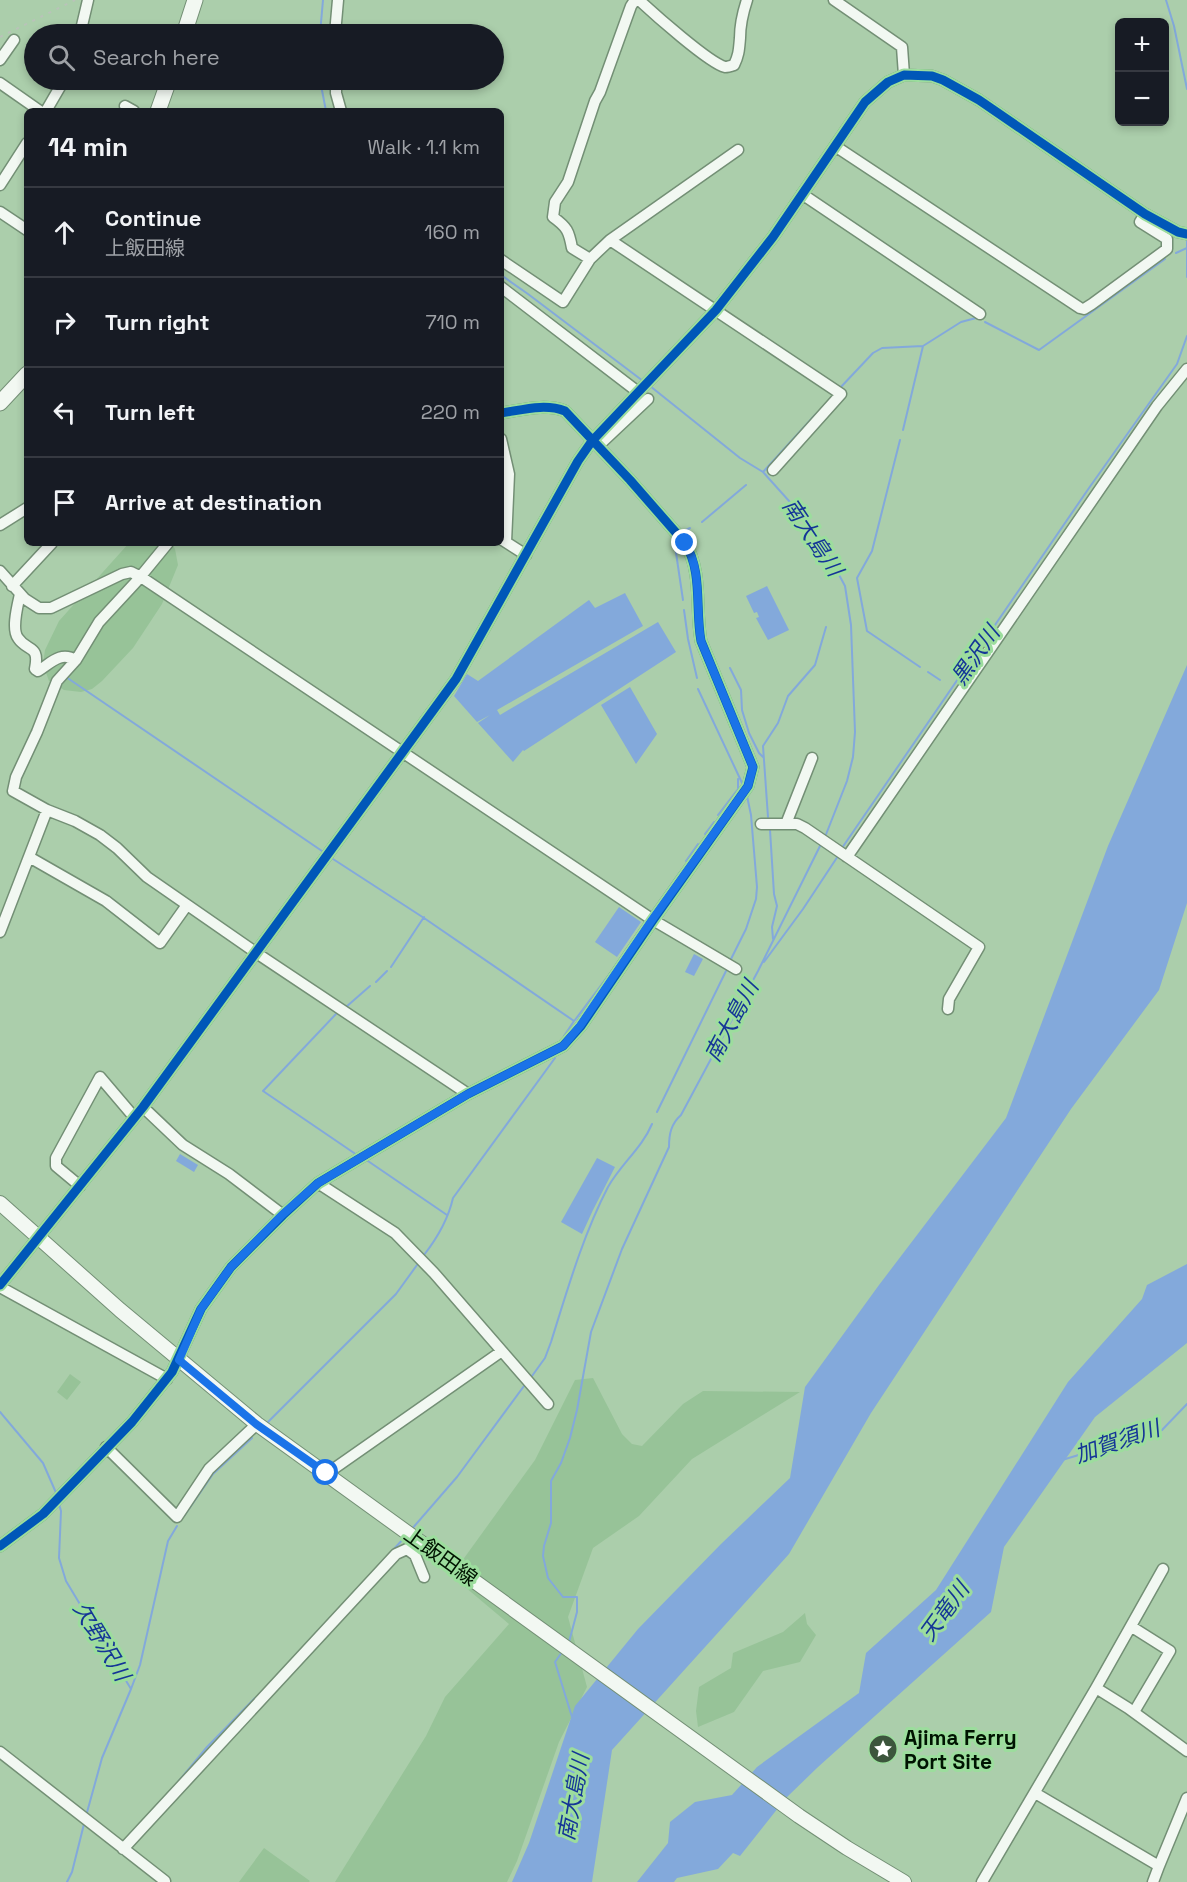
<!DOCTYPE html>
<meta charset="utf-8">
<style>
:root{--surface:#171b24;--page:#20242c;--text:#f1f3f6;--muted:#9ea1a6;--line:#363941}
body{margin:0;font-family:"Space Grotesk","Noto Sans JP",sans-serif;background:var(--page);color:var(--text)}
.controls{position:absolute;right:18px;top:18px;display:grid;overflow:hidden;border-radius:9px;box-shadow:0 3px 9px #0003}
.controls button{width:54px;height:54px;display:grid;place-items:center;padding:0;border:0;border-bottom:2px solid var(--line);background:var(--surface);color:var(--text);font:30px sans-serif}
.stop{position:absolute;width:18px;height:18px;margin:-14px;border:4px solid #1a73e8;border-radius:50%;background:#fff}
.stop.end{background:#1a73e8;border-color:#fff;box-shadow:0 2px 6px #0008}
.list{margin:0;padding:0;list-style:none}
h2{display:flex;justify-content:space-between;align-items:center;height:78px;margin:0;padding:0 24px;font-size:26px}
h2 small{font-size:20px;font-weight:400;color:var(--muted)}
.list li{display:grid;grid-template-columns:39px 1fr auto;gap:18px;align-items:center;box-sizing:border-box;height:90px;padding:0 24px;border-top:2px solid var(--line)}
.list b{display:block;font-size:22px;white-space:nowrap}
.list p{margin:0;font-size:20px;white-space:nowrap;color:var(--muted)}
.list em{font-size:20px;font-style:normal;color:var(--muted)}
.icon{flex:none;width:33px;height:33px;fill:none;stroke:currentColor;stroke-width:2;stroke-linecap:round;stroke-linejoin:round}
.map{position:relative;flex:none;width:1187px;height:1882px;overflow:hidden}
.search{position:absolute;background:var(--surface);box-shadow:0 3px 9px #0003;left:24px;top:24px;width:480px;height:66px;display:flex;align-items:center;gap:15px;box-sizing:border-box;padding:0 21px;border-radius:33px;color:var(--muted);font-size:22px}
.panel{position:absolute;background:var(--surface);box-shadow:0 3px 9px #0003;left:24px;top:108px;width:480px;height:438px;border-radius:9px}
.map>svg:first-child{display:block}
.green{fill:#97c398}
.water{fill:#83a9db}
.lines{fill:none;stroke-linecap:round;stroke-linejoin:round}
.stream{stroke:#83a9db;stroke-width:2}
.minor-casing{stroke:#738f75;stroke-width:13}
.major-casing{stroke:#738f75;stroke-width:16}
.highway-casing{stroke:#738f75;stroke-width:17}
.minor{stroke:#f2f8f2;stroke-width:10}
.major{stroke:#f2f8f2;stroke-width:14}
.highway{stroke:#f2f8f2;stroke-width:15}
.rail{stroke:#b9c3b9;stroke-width:2;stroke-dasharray:3 6;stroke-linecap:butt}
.cycleway-casing{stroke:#9cdd9d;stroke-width:13}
.cycleway{stroke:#0057b8;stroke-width:9}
.route{stroke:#1a73e8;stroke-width:8}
.labels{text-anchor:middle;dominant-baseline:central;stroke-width:6;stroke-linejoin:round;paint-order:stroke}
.street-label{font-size:21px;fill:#001401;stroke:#9cdd9d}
.poi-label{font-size:21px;font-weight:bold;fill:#001401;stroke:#9cdd9d;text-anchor:start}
.water-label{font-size:22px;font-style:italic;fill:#143597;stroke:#9cdd9d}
</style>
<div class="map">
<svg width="1187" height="1882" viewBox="0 0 1187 1882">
<rect width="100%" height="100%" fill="#abceab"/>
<!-- green -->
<path class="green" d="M129,543H171L175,549L178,565L162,604L133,648L102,681L92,689L81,692L64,690L49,681L43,664L45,650L59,621Z
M70,1374L81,1382L67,1400L57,1392Z
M593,1378L622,1434L632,1444L642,1446L683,1404L703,1391L800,1392L692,1459L639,1516L593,1548L568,1617L587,1687L559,1742L517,1861L507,1882H335L426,1736L445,1697L509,1624L465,1587L480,1573L462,1561L535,1460L575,1380Z
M805,1613L807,1624L816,1635L800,1662L763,1671L734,1712L698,1727L696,1711L699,1687L731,1668L733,1653L783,1632Z
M264,1848L310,1881L309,1882H239Z"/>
<!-- water -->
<path class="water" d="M767,586L789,630L768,640L756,618L759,617L757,612L754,613L746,596Z
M625,593L643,626L497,710L500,715L658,622L676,652L524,751L523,750L513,762L478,723L490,715L477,722L454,696L467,674L478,681L589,600L595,608Z
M1187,665V903L1159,990L1071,1109L871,1413L789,1554L612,1750L592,1882H512L529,1843L575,1706L638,1629L721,1544L790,1478L805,1387L879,1285L1006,1118L1108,846Z
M630,687L657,734L636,764L601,705Z
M619,907L641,922L617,957L595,942Z
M694,954L703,959L694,976L685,972Z
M180,1154L198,1165L194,1172L176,1161Z
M597,1158L615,1167L593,1210L582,1234L561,1222Z
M1187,1264V1343L1095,1417L1004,1547L991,1612L818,1767L786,1798L740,1856L733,1853L718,1869L677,1878L674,1882H637L668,1843L670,1822L695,1802L732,1795L757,1767L859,1693L866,1653L936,1590L1068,1382L1142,1299L1147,1285Z"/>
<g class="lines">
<!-- stream -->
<path class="stream" d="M1166,0L1174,26L1187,89
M320,34L323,0
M320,80L326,111
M1187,240V277
M1176,253L1187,248
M501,275L528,294L643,381
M985,322L1039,350L1165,259
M650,386L740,458L763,472L807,521L822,543L845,586L851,625L855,732L853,757L847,781L825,837
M839,389L873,353L882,348L923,346L961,322L976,318
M903,430L923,346
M900,440L872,551L857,578L867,631L920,667
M763,472L816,414
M702,522L746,485
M682,532L690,528
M676,538L675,546L683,600
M684,610L688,639L697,678
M730,668L741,690L742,710L749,733L759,753L763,757
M928,672L940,680
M66,677L322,851
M698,689L743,785
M718,815L738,789V779
M768,817L763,746L778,723L788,696L815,665L826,627
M770,830L774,894L777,906L772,927L773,939
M705,834L714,822
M842,848L1089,488L1177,364L1187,336
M333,859L424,918L574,1021L564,1036
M686,861L698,844
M659,902L680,872
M731,959L746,929L756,899L757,887L751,815L747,796
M764,962L803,909L838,856
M391,967L424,917
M376,982L387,971
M346,1007L370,986
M336,1014L263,1091L357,1155
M575,1020L611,972L643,925
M657,1112L726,971
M365,1159L447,1215
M424,1255C438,1237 448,1220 453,1198L555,1058
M532,1376L545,1358L551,1342C567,1291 583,1235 608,1187C621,1164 642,1148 652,1124
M0,1412L43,1463L57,1495
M266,1424L396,1294L417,1265
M1062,1460L1162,1430L1187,1404
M59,1504L61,1511L59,1558L66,1581L131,1689L102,1758L86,1816
M184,1516L213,1474L252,1438
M411,1530L457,1477L524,1386
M393,1550L405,1537
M569,1642L577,1612V1597H563L548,1578L543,1556L544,1546L551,1523V1481L561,1463L570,1438L577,1410L591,1332L622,1249L669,1147C669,1134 671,1124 681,1115L758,971L822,842
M562,1652L555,1662L572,1717
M131,1689L140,1665L168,1541L177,1526
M178,1782L207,1747L255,1698
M67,1882L72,1872L84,1824"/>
<!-- minor casing -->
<g class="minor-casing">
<path id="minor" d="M639,0C653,13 709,63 725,67C728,67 731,66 734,65C739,55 739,49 740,38C740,24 743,12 747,0
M834,0L902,47L904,75
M80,34L88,0
M335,34L338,0
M0,60L14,40
M336,80V93L341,111
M0,83L40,111
M125,106L134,111
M46,111L64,80
M835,146L1080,308L1084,309L1092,304L1167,249V239L1140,222L1145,214
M0,185L27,143
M802,194L980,314
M0,212L27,230
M610,240L738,150
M590,259L572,248C569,231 567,227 553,217L555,202L568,182L595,101L600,92L631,6L635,0
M501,260L563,302L590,259L610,240L841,394L773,470
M501,287L638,392
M501,439L509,474L506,542
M598,446L648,399
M0,525L27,508
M501,539L526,555
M168,543L136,582L99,622L76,660L57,681L37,732L16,777L13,791L47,810L75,821L100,835L117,848L147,877L255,952L468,1094
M0,571L25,599L39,608H51L122,574L131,572L141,577L653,920L736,969
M12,586L52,543
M20,594C18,604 11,629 18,638C27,652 40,644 35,669L38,671C51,663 60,651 76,660
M761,824H797L805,828L979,947L949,999L948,1009
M786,824L812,758
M29,857L106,901L160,943L187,905
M847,857L1157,406L1187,369
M0,932L47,810
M143,1107L183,1145L229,1174L283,1215
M318,1183L395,1233L434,1273L548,1404
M80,1186L56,1166V1158L100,1077L134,1117
M0,1285L143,1107L456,679L578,461L592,441L716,310L773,237L865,102L888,82L904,75L932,76L943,80L979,100L1145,214L1178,232L1187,234
M0,1287L167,1379
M106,1447L177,1517L209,1469L257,1424
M332,1470L502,1351
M0,1546L43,1514L132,1422L172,1372L201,1309L231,1267L283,1215L318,1183L468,1094L563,1046L581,1026L653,920L748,786L753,767L701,641C695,609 703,572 685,543L630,480L565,411C545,403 522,410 501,413
M1132,1627L1170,1651L1134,1712
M1096,1688L1128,1708L1187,1751
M0,1752L165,1881
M1035,1793L1159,1866L1187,1798
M123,1849L396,1554L407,1549L415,1555L424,1577
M982,1882L1096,1688L1163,1569
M1153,1882L1159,1866"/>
</g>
<!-- major casing -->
<g class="major-casing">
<path id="major" d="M0,1203L120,1310L257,1424L799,1816L847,1848L904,1882"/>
</g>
<!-- highway casing -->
<g class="highway-casing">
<path id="highway" d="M184,34L195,0
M158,111L169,80
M0,403L27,374"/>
</g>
<!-- minor -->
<use href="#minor" class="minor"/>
<!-- major -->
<use href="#major" class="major"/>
<!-- highway -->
<use href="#highway" class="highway"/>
<!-- rail -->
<path class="rail" d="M0,37L75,0"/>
<!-- cycleway casing -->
<g class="cycleway-casing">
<path id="cycleway" d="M0,1285L143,1107L456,679L578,461L592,441L716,310L773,237L865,102L888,82L904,75L932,76L943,80L979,100L1145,214L1178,232L1187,234
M0,1546L43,1514L132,1422L172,1372L201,1309L231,1267L283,1215L318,1183L468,1094L563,1046L581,1026L653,920L748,786L753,767L701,641C695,609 703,572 685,543L630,480L565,411C545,403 522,410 501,413"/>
</g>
<!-- cycleway -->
<use href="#cycleway" class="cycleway"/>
</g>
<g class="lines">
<!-- route -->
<path class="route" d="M326,1473L256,1424L179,1360L201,1309L231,1267L282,1215L318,1183L468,1094L563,1046L580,1026L652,920L748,786L753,767L701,641C695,609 703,571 685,543"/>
</g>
<!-- icons -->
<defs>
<g id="sight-disc" transform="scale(1.5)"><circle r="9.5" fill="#3c553c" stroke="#9cdd9d"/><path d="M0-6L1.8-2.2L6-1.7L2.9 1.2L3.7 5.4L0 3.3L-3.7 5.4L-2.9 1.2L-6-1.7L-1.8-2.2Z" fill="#fff"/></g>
</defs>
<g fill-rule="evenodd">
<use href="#sight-disc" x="883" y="1749"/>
</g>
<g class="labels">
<!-- street labels -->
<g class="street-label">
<text transform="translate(441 1556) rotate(36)">上飯田線</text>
</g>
<!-- poi labels -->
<g class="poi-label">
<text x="904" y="1737">Ajima Ferry<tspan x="904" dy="24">Port Site</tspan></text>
</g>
<!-- water labels -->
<g class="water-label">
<text transform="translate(813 537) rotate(56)">南大島川</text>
<text transform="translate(975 655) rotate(-55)">黒沢川</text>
<text transform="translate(731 1021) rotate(-62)">南大島川</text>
<text transform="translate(1117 1441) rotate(-19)">加賀須川</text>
<text transform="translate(944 1611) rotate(-54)">天竜川</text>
<text transform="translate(102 1641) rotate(59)">欠野沢川</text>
<text transform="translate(573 1797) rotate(-80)">南大島川</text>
</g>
</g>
</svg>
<div class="controls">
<button>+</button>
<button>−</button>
</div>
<div class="stop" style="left:326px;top:1473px"></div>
<div class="stop end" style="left:685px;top:543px"></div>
<div class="search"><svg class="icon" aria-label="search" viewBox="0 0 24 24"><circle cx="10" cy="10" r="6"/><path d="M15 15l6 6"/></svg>Search here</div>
<section class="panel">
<h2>14 min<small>Walk · 1.1 km</small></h2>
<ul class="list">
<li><svg class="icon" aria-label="ahead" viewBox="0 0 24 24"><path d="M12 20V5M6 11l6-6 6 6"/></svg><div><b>Continue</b><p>上飯田線</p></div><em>160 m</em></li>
<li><svg class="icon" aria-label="right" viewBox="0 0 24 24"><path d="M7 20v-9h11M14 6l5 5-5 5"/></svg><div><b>Turn right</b></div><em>710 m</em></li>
<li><svg class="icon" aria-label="left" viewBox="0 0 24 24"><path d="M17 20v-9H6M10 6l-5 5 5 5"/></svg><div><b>Turn left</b></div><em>220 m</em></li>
<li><svg class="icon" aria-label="arrive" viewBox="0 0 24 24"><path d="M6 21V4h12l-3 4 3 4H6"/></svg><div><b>Arrive at destination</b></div></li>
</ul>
</section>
</div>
